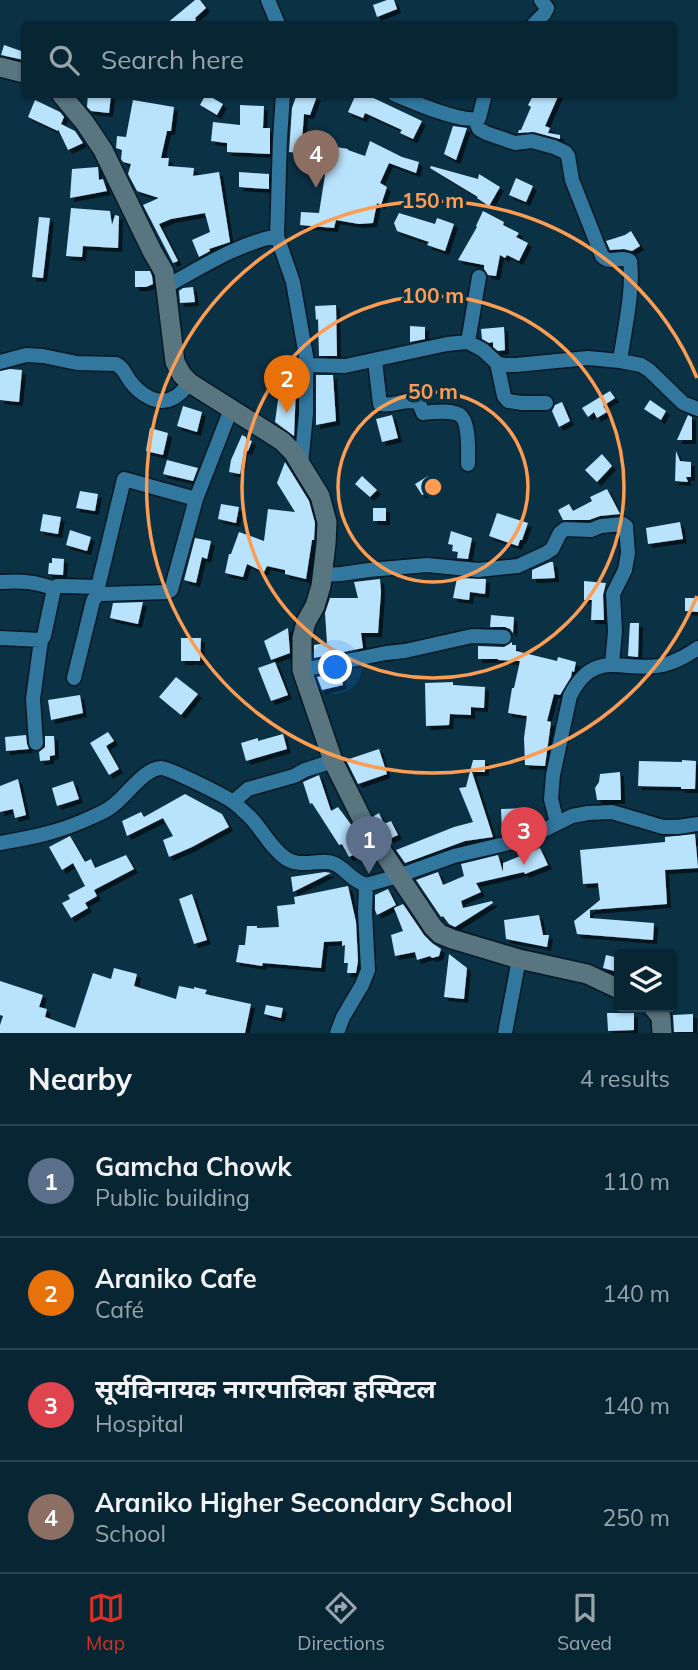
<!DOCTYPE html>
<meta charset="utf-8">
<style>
:root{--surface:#082534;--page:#163140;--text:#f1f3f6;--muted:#98a5ac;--line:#29424f;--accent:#d93025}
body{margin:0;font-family:Mulish,"Noto Sans Devanagari",sans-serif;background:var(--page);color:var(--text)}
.controls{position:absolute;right:21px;bottom:21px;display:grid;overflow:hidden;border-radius:7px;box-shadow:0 2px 5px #0004}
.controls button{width:63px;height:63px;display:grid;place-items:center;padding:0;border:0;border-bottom:2px solid var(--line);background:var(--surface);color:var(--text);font:35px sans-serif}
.you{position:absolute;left:336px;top:668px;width:24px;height:24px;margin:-18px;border:5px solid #fff;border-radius:50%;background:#1a73e8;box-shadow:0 0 0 10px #1a73e833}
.badge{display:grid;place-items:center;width:46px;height:46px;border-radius:50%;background:var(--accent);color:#fff;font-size:23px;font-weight:700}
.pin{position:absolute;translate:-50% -58px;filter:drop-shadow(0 2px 4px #0008)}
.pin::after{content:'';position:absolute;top:37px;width:24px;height:21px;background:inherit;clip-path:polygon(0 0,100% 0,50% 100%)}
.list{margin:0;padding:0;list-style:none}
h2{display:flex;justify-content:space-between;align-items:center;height:91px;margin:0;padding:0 28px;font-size:30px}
h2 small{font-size:23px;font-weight:400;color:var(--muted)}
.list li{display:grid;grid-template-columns:46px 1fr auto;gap:21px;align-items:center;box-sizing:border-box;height:112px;padding:0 28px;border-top:2px solid var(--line)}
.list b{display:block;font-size:26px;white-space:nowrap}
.list p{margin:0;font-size:23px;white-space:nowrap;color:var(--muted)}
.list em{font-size:23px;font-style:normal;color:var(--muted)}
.icon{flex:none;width:38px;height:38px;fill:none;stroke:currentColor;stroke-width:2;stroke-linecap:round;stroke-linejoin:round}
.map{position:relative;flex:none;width:698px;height:1033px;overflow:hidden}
.search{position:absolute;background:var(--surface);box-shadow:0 2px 5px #0004;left:21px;right:21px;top:21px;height:77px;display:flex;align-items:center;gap:18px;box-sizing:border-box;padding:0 24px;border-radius:7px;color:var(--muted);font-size:26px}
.sheet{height:539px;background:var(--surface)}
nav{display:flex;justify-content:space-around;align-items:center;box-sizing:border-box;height:98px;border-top:2px solid var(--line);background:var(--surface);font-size:19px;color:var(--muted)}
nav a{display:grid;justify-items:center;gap:4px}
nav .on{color:var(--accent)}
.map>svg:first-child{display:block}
.building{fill:#b9e2fc;filter:url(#shadow)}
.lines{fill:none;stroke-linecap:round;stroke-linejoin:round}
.street-casing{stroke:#031824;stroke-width:17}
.secondary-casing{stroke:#031824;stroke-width:22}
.street{stroke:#31779e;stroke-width:14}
.secondary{stroke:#59757f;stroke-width:19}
.ring{fill:none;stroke:#fc9d53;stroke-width:3.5}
.centre{fill:#fc9d53;stroke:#0b3145;stroke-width:3.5}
.ring-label{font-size:21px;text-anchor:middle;font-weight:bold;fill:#fc9d53;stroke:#0b3145;stroke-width:7;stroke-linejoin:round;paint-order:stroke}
</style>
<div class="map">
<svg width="698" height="1033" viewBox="0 0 698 1033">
<defs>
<filter id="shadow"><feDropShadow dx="4" dy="4" stdDeviation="0" flood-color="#0009"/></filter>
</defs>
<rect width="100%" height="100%" fill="#0b3145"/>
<!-- building -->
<path class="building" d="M195,0H200L206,8L195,18L196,20L190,24H166Z
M387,0H394L397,9L377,17L373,5Z
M4,45L24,52V60L1,55Z
M88,94L111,95L109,113L91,111L87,107Z
M206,94L223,104L217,115L200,105Z
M297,94L317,96L310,115L304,114L302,141L348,149V150L365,156L370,141L402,157L419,162L416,173L389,163L380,183L387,187L381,205L377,203L373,223L359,224L336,220L334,228L300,225L301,212L319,213L328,156L298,150V153L289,152L292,108Z
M356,94H365L422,121L413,139L400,133L402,130L365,113L363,118L348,112Z
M534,94H559L545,126L550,128L548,133L560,135V139L534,132L518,133L519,130H521L531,107L528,105Z
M35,100L60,112L64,117L61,124L75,131L83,143L68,150L58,129V131L28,117Z
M133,100L174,107L171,131H167L161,158H169L168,166L194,168L193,176L219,172L230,242L209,249L210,251L199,257L192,240L210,232L205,213L171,219L159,224L178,261L173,263L143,205L159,198L137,191L128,174L131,164L123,162L121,159L122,150L116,148L117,136L126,137Z
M240,105L264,106L263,128H270V154L227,152V143L211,141L213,122L240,125Z
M453,126L467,128L456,160L444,154Z
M431,166L478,179L479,174L500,187L489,206L477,198L478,197L430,168Z
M98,167L99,180L103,179L107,191L70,198L72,169Z
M239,172L269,174V189L239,187Z
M516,178L533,186L526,202L509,195Z
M71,208L110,211L112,225L115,215L119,216L118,248L83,246L82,257L66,256Z
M483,211L504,222L503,225L519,233L516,237L528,243L519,261L507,255L505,258L500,255L496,276L488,275L484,269V265L458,260L477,227L476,226Z
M399,213L435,224L437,218L454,224L445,251L427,245L429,242L397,231L394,223Z
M39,217L50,218L43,278L32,277Z
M631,231L640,246L632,251L624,249L610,250L606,241L625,235Z
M135,271H150L152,276L153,284L146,287H135Z
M193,287L195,302L180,303L179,291L183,288Z
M336,305L337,356H319L318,319L316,320L315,306Z
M410,326L425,327V339L410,342Z
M504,327L505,350L498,351L493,347V342L489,343L482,339L481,329Z
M10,369L22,370L19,402L0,400V371Z
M316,375H333L336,421L316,425Z
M280,385L296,387L294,436L275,422Z
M610,391L615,398L603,406L607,412L597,418L594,412L588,417L582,408Z
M650,400L666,411L661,420L644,409Z
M562,402L570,421L559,427L552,411L555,405Z
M183,406L202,412L197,432L177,426Z
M392,415L398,438L382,442L376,419Z
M688,415L692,417V440H677Z
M150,428L168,433L163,455L146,451Z
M242,435L246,437V439L252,441L248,451L244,450L240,474L229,472L231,460Z
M676,451L680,461L691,462V477H686L688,482L675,481Z
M602,454L612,466L597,482L585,470Z
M167,460L198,468L193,481L163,474Z
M285,462L309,501L315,523L314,540H312L306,579L285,574V570L267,566L264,572L247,564L243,577L225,573L229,554H231L239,532L264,541L268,509L295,512L277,483Z
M362,476L377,490L370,497L355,484Z
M428,476L435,488L422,495L415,484Z
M607,489L620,514L600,516L589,520H563L558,510L569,504L573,511L592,501L590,497Z
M80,491L98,494L95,511L76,508Z
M221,504L239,507L236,523L218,519Z
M373,508H386V521H373Z
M497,513L528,523L522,540H520L518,546L489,536Z
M43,514L61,517L58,534L40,531Z
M680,522L683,539L648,544L646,528Z
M70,530L91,537L87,551L66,545Z
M451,531L472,538L468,559L457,558L458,552L452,551L453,545L448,544Z
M195,538L211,541L207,559L202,557L196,583L184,580Z
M52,558L64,559L63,575L48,574L49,563H52Z
M550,562H553L555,578L532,579V570Z
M457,578L486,579L485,594L470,592L469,600L453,598Z
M380,579L381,592L378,633H361L363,648L314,658V645L327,643L325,613L330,598H358L354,582Z
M584,581L606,583L603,595L604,620H591L592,600H584Z
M685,598H698V612L685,611Z
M143,602L138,624L110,618L113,603Z
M491,615L514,617L513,633L510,629L505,627H490Z
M630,623H639L638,657L628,656Z
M288,628L290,653L271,660L264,641Z
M181,638H201L200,661H181Z
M512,642V645H516V651L557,661L558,657L576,662L574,672L572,671L571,677L560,695L554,694L547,721L551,722L545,766L525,765L524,738L527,716L508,713L512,688H514L520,661L498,660V659H478V646L504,647Z
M275,662L288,695L271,701L258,668Z
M340,672L343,685L322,690L317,677Z
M176,677L198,694L181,715L159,697Z
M453,682V685L485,687L484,708L471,707V715L450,714L449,725L426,726L425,683Z
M80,695L83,713L51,720L48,700Z
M108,732L114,741L106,746L119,769L109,775L90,743Z
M283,734L287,749L246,761L241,743L258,738V741Z
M26,735L27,744L29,749L6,751L5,737Z
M45,736H54L55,755L50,756V760L40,761L39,752L45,747Z
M379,749L387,774L358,784L346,760Z
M473,760H485V772H472L493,837L465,841L405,863L396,850L454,827L473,822L459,788L466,787Z
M682,760L696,761L695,789H681V787L638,786L639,761L682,762Z
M620,772L621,800H597L595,788L599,782L600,774Z
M319,775L331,811L338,807L352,826L365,849L349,857L342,844L339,845L312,803L310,804L303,782Z
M18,779L26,815L15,818L13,809L0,812V786Z
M73,781L79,799L57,806L52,788Z
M185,794L222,814L229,827L192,847L169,857L163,840L173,836L163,818L127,836L122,821L141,812L144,817Z
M525,808V825L502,832L501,809Z
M379,813L384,824L391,821L398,835L389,839L374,816Z
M695,834L698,868L665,870L667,904L590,910V918L654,923L653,940L577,934L574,921L600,900L598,883L583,884L580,850L665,842V837Z
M70,836L85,862L91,859L95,868L126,855L134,869L94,890L97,896L85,903L88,908L71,918L62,903L70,899L68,895L85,886L73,863L62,870L49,847Z
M540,848L548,865L525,874L524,872L476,883L481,892L461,901L463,908L492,901L493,903L455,927L449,924L443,916L441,917L416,880L438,872L443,885L464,876L461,864L498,855L503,872V863Z
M325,872L331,873L293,892L291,877Z
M348,886L356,922L358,961L356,973H347L348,963H344L345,945L342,946V941L324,942L321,968L263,963L262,966L236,962L239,945H245L247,926H257V928L279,927L277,906L295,904L294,897Z
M388,889L396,905L377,915L375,910V895Z
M192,894L207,940L194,944L179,899Z
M403,904L424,935L432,943L441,949L439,956L432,958L430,956L417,960L415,952L395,956L391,935L403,931L394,908Z
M539,915L543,935H549L547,947L506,939L504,920Z
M449,954L467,968L464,999L444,997Z
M606,955L619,958L618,972L603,968Z
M114,968L137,974L134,986L176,999L179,986L194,989V987L207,990L205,994L251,1004L245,1033H0V1025L3,1016L0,1015V981L43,995L39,1007L47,1009L45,1017L75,1028L93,973L111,979Z
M266,1005L283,1008L281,1018L264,1014Z
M607,1013H634V1030L608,1031Z
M693,1014V1032H674L673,1015Z"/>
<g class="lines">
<!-- street casing -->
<g class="street-casing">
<path id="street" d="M268,0L278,24
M534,24L544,14L547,8L541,0
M283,94L280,139L277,236L293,282L306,356V414L301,465
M394,94C410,101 464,124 479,118L485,94
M475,120L479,129L486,133L515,143L532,141L554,147L565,152L568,156L572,180L602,256C610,265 621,255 630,261C634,289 624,332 620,361L588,358L516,365H504L497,363
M167,286C202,267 237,244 277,236
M468,342L479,277
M375,361L380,404C394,407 407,397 419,403L423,413C434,412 448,410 458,414C470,419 468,452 468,464
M620,361L641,365L649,370L683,403L698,409
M0,362L26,355L43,356L77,363L116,364C123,367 125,374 130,381C139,393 157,407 173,398C179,396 185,388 190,383
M307,365L345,366L447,344L468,342L483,350L497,363L504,396L508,401L522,403H546
M196,499L124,479L98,587V590L102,594L168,592L171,590L196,499L231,409
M323,575L341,574L369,570L427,565L478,570L518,566L546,553L552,549L560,533L565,529L591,530L601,526L623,524L626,526L628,553L625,570L613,594L615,631L612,665
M1,582C19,581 36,581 54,589
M0,638L41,640L44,636L54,589L57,586H62L98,587
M302,670L386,653L405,651L472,636L504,637
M74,678L93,601L99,592
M36,743L33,699L41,640
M233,802L248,789L294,776L305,770L333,761
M557,823L551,799L553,775L570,696C595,646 624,674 663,665C675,662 688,655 698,648
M0,843C35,837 60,832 92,817C99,814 106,811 111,807C125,798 144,768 161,768C169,768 225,796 233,802C239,806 244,812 249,816C262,829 270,847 284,857C300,870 321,857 335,864C347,870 351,880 366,885
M366,885L398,876L454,856L526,839L572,816L588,813L612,812L663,827H678L698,824
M337,1033L343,1017L362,985L368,970L365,912L366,885
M505,1033L519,959"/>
</g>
<!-- secondary casing -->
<g class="secondary-casing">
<path id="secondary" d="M0,67L24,73
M61,94L85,123L103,150L152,251L164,272L175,362L182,375L190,383L282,441L293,452L320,496L327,522L326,544L321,586L315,606L306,622L302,638V670L333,761L366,827L433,927L440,934L452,939L519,959L587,974L619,989
M653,1007L661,1017L662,1033"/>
</g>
<!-- street -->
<use href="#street" class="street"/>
<!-- secondary -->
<use href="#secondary" class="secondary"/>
</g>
<!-- distance rings -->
<g class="ring">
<circle cx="433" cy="487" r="95"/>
<circle cx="433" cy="487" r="191"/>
<path d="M697 596A286 286 0 1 1 697 378"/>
</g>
<circle cx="433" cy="487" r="10" class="centre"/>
<g class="ring-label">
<text x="433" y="208">150 m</text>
<text x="433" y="303">100 m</text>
<text x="433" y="399">50 m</text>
</g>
</svg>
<div class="controls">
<button><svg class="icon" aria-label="layers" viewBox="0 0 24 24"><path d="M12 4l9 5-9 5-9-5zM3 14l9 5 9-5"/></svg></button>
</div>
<div class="you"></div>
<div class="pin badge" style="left:369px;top:874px;background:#5c6f8a">1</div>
<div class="pin badge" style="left:287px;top:413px;background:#e8710a">2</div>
<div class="pin badge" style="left:524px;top:865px;background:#e0444e">3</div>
<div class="pin badge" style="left:316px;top:188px;background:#8d6e63">4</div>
<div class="search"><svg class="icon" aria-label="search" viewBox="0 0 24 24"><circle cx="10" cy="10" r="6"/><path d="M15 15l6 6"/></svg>Search here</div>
</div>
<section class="sheet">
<h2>Nearby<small>4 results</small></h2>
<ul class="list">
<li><span class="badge" style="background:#5c6f8a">1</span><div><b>Gamcha Chowk</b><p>Public building</p></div><em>110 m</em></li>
<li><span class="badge" style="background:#e8710a">2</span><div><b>Araniko Cafe</b><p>Café</p></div><em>140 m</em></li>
<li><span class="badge" style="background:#e0444e">3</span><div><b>सूर्यविनायक नगरपालिका हस्पिटल</b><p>Hospital</p></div><em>140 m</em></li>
<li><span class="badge" style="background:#8d6e63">4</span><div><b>Araniko Higher Secondary School</b><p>School</p></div><em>250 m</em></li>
</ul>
</section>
<nav>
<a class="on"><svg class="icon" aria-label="map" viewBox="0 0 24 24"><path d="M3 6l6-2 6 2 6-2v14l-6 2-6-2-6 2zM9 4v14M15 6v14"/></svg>Map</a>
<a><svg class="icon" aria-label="directions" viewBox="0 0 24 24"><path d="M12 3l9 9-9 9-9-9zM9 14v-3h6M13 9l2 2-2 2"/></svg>Directions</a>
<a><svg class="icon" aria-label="saved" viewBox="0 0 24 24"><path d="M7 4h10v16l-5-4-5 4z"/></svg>Saved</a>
</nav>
